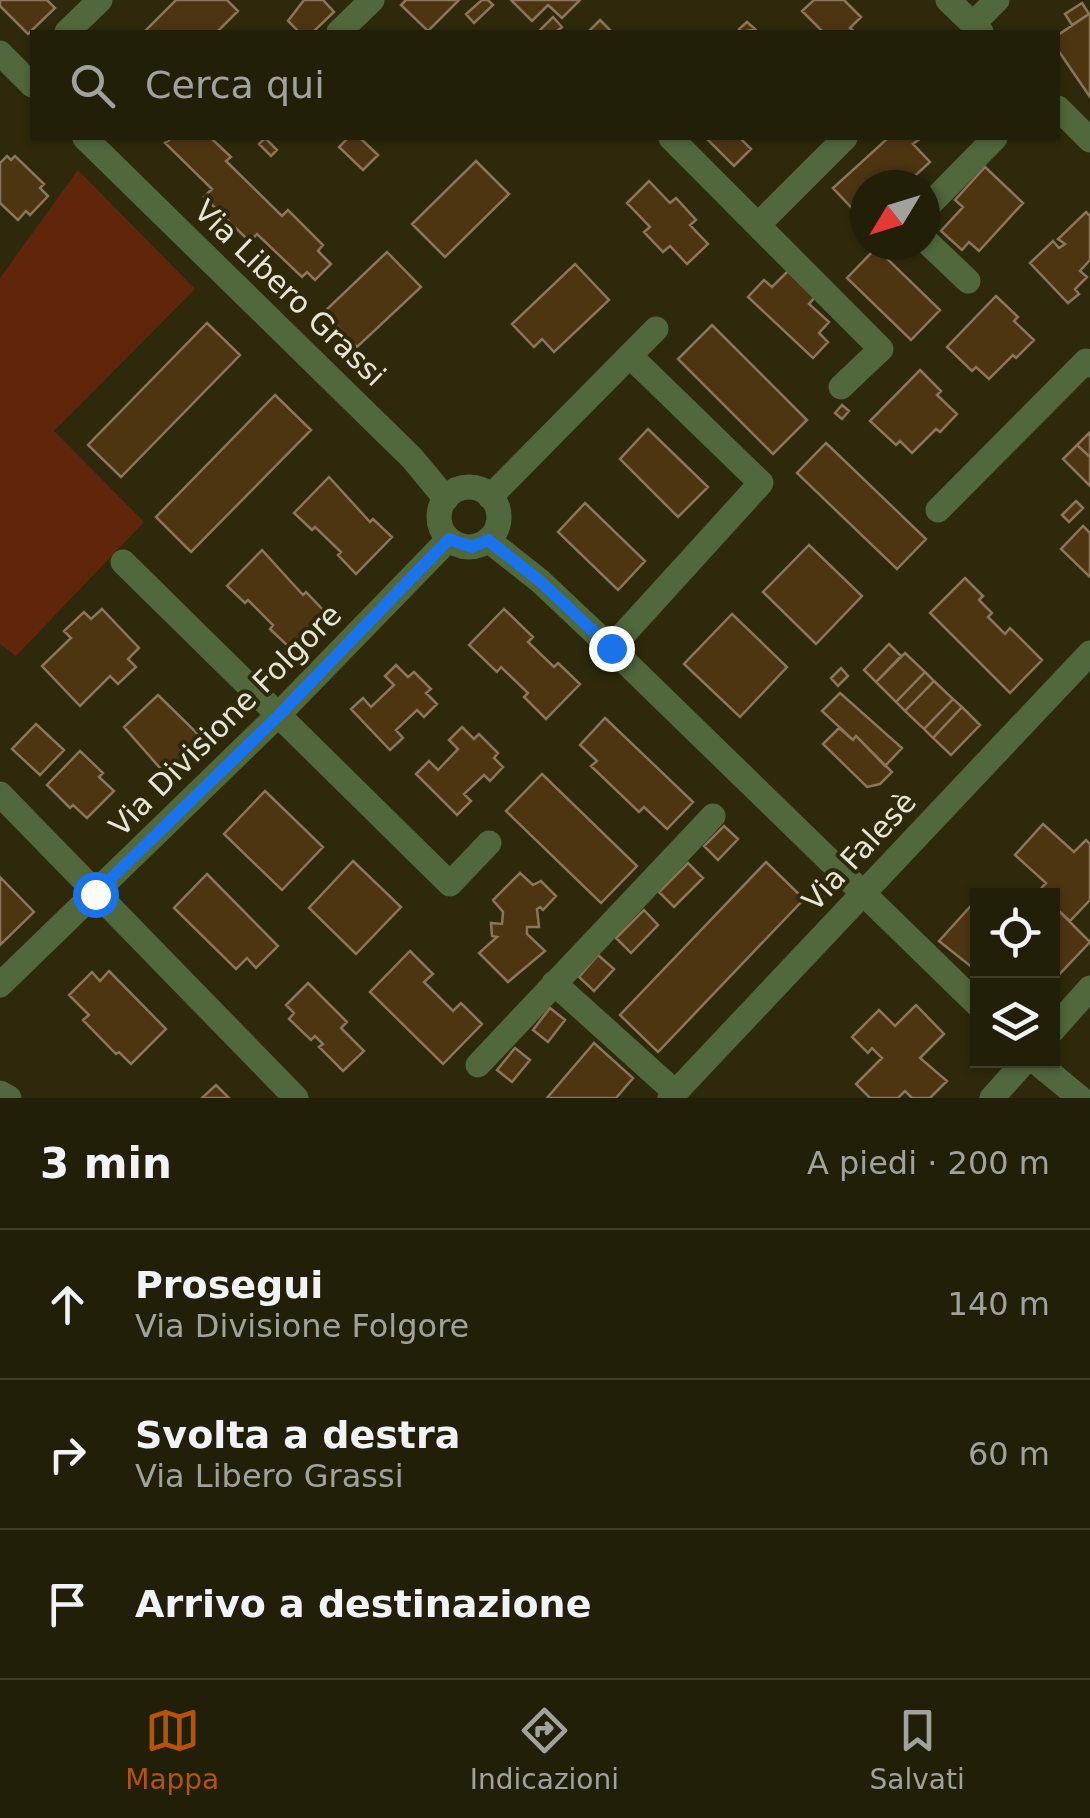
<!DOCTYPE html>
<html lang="it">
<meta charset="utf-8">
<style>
:root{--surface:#221f08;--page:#2e2c16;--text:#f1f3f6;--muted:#a2a29c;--line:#3f3d29;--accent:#b45309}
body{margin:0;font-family:"DejaVu Sans",sans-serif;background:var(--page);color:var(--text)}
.controls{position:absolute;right:30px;bottom:30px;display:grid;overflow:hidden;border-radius:0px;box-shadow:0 2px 8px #0004}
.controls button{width:90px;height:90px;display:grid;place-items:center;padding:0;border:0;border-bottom:2px solid var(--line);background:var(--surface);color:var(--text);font:50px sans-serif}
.compass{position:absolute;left:850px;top:170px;width:90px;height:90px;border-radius:50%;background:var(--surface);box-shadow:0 2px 8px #0004;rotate:232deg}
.stop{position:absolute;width:30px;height:30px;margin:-22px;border:8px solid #1a73e8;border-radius:50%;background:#fff}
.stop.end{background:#1a73e8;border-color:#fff;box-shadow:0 2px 10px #0008}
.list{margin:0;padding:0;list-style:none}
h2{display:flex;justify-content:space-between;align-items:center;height:130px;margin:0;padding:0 40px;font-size:42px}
h2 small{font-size:32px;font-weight:400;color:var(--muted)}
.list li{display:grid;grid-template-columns:65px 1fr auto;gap:30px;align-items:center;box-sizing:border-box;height:150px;padding:0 40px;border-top:2px solid var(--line)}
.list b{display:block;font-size:38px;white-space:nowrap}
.list p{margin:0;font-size:32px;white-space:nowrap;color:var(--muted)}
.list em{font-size:32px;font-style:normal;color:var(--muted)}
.icon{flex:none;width:55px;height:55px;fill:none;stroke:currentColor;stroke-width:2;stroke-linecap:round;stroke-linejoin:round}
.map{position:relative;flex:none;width:1090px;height:1098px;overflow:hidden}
.search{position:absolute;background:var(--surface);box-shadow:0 2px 8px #0004;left:30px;right:30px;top:30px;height:110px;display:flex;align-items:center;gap:25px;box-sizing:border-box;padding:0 35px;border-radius:0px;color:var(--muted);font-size:38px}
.sheet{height:580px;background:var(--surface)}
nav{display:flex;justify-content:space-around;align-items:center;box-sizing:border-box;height:140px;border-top:2px solid var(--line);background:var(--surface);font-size:28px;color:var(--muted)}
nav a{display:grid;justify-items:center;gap:5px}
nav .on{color:var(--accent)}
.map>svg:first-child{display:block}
.green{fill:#60260b}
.building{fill:#4d3512;stroke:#8b755b;stroke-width:2.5}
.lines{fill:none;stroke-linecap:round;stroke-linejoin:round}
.minor{stroke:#50683c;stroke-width:25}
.route{stroke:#1a73e8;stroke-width:12}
.labels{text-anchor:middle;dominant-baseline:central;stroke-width:8;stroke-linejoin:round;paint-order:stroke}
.street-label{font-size:30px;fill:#e7e5d3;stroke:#2d290a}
</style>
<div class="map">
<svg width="1090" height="1098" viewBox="0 0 1090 1098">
<rect width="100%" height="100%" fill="#2d290a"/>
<!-- green -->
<path class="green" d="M78,170L195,289L54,431L144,522L16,656L0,644V278Z"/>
<!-- building -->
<path class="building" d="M0,0H47L55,8L28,34L0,6Z
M176,0H227L238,11L217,32H144Z
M304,0H323L334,12L313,32H299L288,21Z
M406,0H459L428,31L401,5Z
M482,0H488L493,5L474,23L466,14Z
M511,0H580L562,18L548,5L532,21Z
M814,0H844L861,17L850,28L855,32H823L802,11Z
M1082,3L1089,14L1072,25L1065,14Z
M1089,14L1090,15V97L1058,50V35Z
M553,17L562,27L556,32H538Z
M600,20L612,32H588Z
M747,22L755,29L742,32L739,29Z
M166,138H211L231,157L226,161L282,216L288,210L323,245L318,251L331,264L315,280L307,272L302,277L257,234L250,242L204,197L212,189L165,143L169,140Z
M265,138L277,150L271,156L259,144Z
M348,138H360L378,155L363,170L339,147Z
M706,138H743L741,139L751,149L734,166Z
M888,138H921L913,144L930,162L905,185H865V222L833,188Z
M7,156L11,160L15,156L44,184L40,188L48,196L30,215L26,211L18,220L0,203V163Z
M476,161L509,194L445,257L412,224Z
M985,167L1023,203L979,251L969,242L962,250L941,231L963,207L955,200Z
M649,181L670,203L676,198L696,220L690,225L708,244L687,264L670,246L663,252L644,232L650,227L627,203Z
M1086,212L1090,216V260L1080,271L1087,277L1075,289L1079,294L1068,303L1030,263L1053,241L1059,248L1065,244L1058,239Z
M876,248L940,310L911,340L847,278Z
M387,252L421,287L357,347L324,312Z
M575,264L609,300L554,352L542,339L534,347L512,324Z
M788,271L815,297L809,304L829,322L819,333L828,342L813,358L748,297L764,280L772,287Z
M996,296L1018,317L1014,321L1034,340L1016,358L1013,355L989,379L976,367L972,371L947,347Z
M207,323L240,355L121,477L88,445Z
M712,325L807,420L773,454L678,359Z
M920,370L941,391L937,395L957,414L940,432L936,429L912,453L900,441L896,445L870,421Z
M275,395L311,430L191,552L156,517Z
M842,405L849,411L842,419L835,413Z
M648,429L708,487L678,517L620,459Z
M1090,432V457L1077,445Z
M826,443L926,539L897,569L797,473Z
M1077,445L1090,457V486L1063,459Z
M329,477L370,522L373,519L392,537L356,574L338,555L341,552L315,527L312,530L294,513Z
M1076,501L1083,508L1069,522L1062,515Z
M585,503L645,561L618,590L558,532Z
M1083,526L1090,533V577L1061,549Z
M809,545L862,596L816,644L763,592Z
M262,550L303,595L306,592L324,611L289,647L270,629L273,625L248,600L245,603L227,586Z
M965,578L983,596L979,600L992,613L988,617L1005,634L1010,628L1042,660L1010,693L930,613Z
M102,609L139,648L128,659L136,667L118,684L110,676L80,706L42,666L71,638L64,631L84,612L91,619Z
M504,609L533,637L528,642L554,667L558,663L580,684L546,719L524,697L528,693L501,667L497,672L469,645Z
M732,614L787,667L740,717L684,664Z
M889,644L901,656L876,682L864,670Z
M905,653L925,672L896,702L876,682Z
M396,665L408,677L414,672L431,689L426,693L437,704L424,717L417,710L396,730L403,738L390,750L351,709L363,698L371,707L394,685L385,676Z
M841,668L848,676L838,686L831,678Z
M925,672L934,681L905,711L896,702Z
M934,681L953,699L924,729L905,711Z
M840,693L902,748L885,766L856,736L853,740L822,711Z
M158,695L205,741L173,776L163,765L160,768L124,727Z
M953,699L962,707L933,738L924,729Z
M962,707L980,725L951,755L933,738Z
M605,718L693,802L667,829L644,807L639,812L591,766L597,761L580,745Z
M36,724L64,750L40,775L12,749Z
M462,727L474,739L479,734L498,753L494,758L503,767L490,781L484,775L464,794L471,801L457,815L416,774L429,761L438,770L458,749L449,740Z
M839,728L853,740L856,736L892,772L880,784L867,787L823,744Z
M80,751L103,773L99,777L114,791L87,818L73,805L70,808L47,785Z
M542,774L637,866L601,903L506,811Z
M265,791L323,847L282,890L224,834Z
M1043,824L1074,852L1086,840L1090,844V900L1070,921L1059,911L1052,918V896H1034L1046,883L1015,855Z
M724,826L738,839L718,860L704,846Z
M353,861L401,907L356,954L309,908Z
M766,862L804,899L658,1052L620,1015Z
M688,863L703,878L674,907L659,892Z
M520,873L533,885L541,881L556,896L543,910L540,907L537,909L539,927H527V934L545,951L508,982L479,953L497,937L492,936L491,923L502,924L503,912L493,900Z
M207,874L278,946L256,968L247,958L236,969L174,908Z
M0,877L34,912L0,945Z
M978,898V972L939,941Z
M644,910L658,925L631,953L616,938Z
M1059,911L1090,942L1052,982V918Z
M410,951L433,974L424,982L453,1011L461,1003L482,1024L443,1064L370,992Z
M598,955L614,969L594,991L579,977Z
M109,971L166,1029L131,1064L119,1052L116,1054L83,1020L89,1015L69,995L92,972L100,981Z
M308,983L347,1022L341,1028L364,1051L343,1071L319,1047L323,1044L315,1036L311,1040L289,1019L294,1013L286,1005Z
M916,1005L944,1034L920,1058L947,1081L930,1098H912L905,1091L898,1098H870L856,1084L882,1058L872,1048L868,1053L852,1037L879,1010L895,1026Z
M550,1008L565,1020L548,1042L533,1030Z
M594,1043L633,1078L616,1098H547Z
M515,1048L530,1060L512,1082L497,1070Z
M216,1085L229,1098H202Z"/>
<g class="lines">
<!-- minor -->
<path class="minor" d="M948,0L981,32
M973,24L997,0
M67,32L100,0
M339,32L372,0
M0,53L32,85
M1058,108L1090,140
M85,138L412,458L446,499
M671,138L881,349L841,387
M925,209L995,138
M759,224L845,138
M925,240L968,281
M439 517a30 30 0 1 1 60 0a30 30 0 1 1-60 0Z
M490,497L656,329
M938,510L1086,361L1090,365
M488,540L540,581L611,648L978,1005
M123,562L450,884L489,843
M611,648L761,483L630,356
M0,794L296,1098
M554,983L675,1092
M0,985L277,716L449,539
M1052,1031L1090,988
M1034,1060L1080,1098
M478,1065L713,816
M0,1093L9,1098
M670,1098L1090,653
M992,1098L1026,1060"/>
</g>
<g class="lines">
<!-- route -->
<path class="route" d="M95,894L278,716L449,539L472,547L488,540L540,581L611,648"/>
</g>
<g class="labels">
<!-- street labels -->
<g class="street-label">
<text transform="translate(290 293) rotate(44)">Via Libero Grassi</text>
<text transform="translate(225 720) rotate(-45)">Via Divisione Folgore</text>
<text transform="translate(859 851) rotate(-47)">Via Falesè</text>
</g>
</g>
</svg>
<div class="controls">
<button><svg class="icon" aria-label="locate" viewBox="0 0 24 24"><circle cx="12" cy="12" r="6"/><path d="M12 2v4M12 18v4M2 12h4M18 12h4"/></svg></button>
<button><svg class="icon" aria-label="layers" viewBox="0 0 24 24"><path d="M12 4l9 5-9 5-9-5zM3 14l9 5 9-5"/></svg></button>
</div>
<svg class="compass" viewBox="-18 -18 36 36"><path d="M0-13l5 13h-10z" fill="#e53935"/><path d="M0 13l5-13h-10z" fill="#a2a29c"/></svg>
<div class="stop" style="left:95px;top:894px"></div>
<div class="stop end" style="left:611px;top:648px"></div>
<div class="search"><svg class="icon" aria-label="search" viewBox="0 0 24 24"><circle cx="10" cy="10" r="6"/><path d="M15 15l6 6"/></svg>Cerca qui</div>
</div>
<section class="sheet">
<h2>3 min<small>A piedi · 200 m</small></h2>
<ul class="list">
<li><svg class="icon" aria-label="ahead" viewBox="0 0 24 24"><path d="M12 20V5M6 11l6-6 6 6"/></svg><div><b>Prosegui</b><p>Via Divisione Folgore</p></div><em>140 m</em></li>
<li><svg class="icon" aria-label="right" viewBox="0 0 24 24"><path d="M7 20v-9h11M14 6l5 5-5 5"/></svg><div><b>Svolta a destra</b><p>Via Libero Grassi</p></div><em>60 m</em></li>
<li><svg class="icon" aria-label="arrive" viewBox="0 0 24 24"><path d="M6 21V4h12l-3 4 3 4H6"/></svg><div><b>Arrivo a destinazione</b></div></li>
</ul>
</section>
<nav>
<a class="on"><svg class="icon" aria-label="map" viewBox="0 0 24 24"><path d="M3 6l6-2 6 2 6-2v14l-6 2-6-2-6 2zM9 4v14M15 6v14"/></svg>Mappa</a>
<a><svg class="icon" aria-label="directions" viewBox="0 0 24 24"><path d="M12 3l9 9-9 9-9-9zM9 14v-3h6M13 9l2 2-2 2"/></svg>Indicazioni</a>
<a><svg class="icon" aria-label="saved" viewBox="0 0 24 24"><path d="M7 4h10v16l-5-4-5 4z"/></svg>Salvati</a>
</nav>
